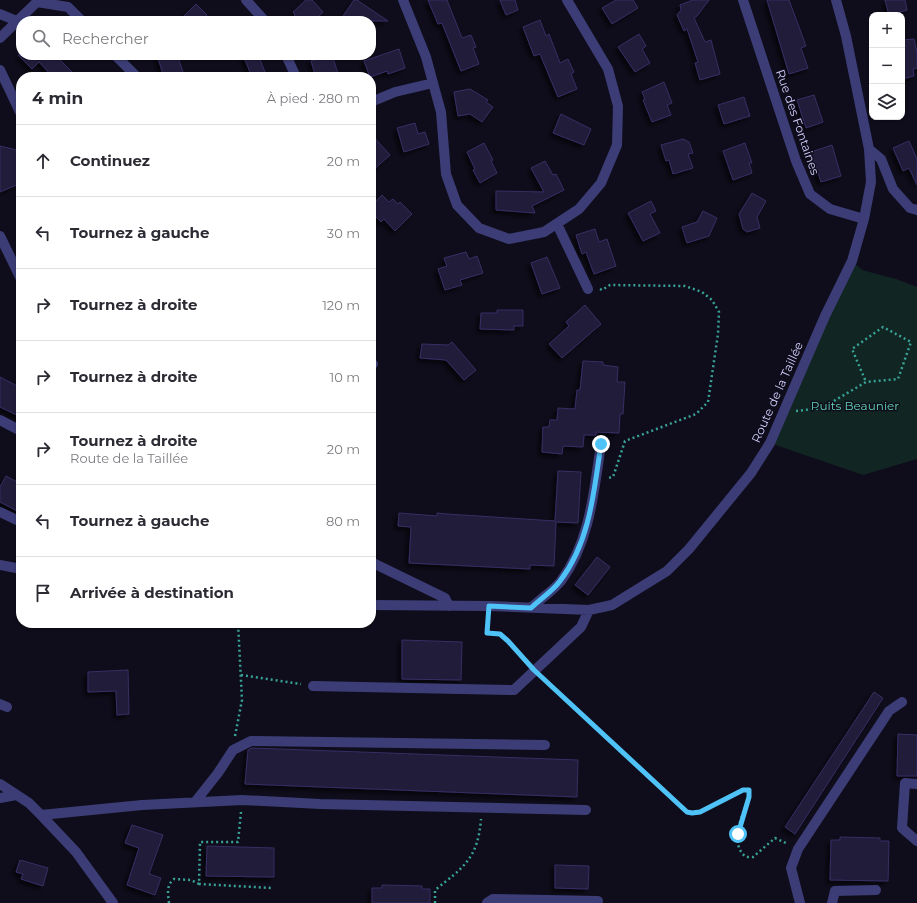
<!DOCTYPE html>
<html lang="fr">
<meta charset="utf-8">
<style>
:root{--surface:#fff;--page:#f2f2f3;--text:#2b2b33;--muted:#7c7c81;--line:#e1e1e2}
body{margin:0;font-family:Montserrat,sans-serif;background:var(--page);color:var(--text)}
.controls{position:absolute;right:12px;top:12px;display:grid;overflow:hidden;border-radius:8px;box-shadow:0 1px 3px #0004}
.controls button{width:36px;height:36px;display:grid;place-items:center;padding:0;border:0;border-bottom:1px solid var(--line);background:var(--surface);color:var(--text);font:20px sans-serif}
.stop{position:absolute;width:12px;height:12px;margin:-9px;border:3px solid #4fc3f7;border-radius:50%;background:#fff}
.stop.end{background:#4fc3f7;border-color:#fff;box-shadow:0 1px 4px #0008}
.list{margin:0;padding:0;list-style:none}
h2{display:flex;justify-content:space-between;align-items:center;height:52px;margin:0;padding:0 16px;font-size:17px}
h2 small{font-size:13px;font-weight:400;color:var(--muted)}
.list li{display:grid;grid-template-columns:26px 1fr auto;gap:12px;align-items:center;box-sizing:border-box;height:72px;padding:0 16px;border-top:1px solid var(--line)}
.list b{display:block;font-size:15px;white-space:nowrap}
.list p{margin:0;font-size:13px;white-space:nowrap;color:var(--muted)}
.list em{font-size:13px;font-style:normal;color:var(--muted)}
.icon{flex:none;width:22px;height:22px;fill:none;stroke:currentColor;stroke-width:2;stroke-linecap:round;stroke-linejoin:round}
.map{position:relative;flex:none;width:917px;height:903px;overflow:hidden}
.search{position:absolute;background:var(--surface);box-shadow:0 1px 3px #0004;left:16px;top:16px;width:360px;height:44px;display:flex;align-items:center;gap:10px;box-sizing:border-box;padding:0 14px;border-radius:16px;color:var(--muted);font-size:15px}
.panel{position:absolute;background:var(--surface);box-shadow:0 1px 3px #0004;left:16px;top:72px;width:360px;height:556px;border-radius:16px}
.map>svg:first-child{display:block}
.green{fill:#112523}
.building{fill:#201b3a;stroke:#372f64;filter:url(#shadow)}
.lines{fill:none;stroke-linecap:round;stroke-linejoin:round}
.path{stroke:#38a297;stroke-width:2.5;stroke-dasharray:2 3;stroke-linecap:butt}
.minor{stroke:#3c3d76;stroke-width:10}
.route{stroke:#4fc3f7;stroke-width:5}
.labels{text-anchor:middle;dominant-baseline:central;stroke-width:3;stroke-linejoin:round;paint-order:stroke}
.street-label{font-size:12px;fill:#cfccfa;stroke:#0f0d1b}
.park-label{font-size:12px;fill:#61d2b0;stroke:#0f0d1b}
</style>
<div class="map">
<svg width="917" height="903" viewBox="0 0 917 903">
<defs>
<filter id="shadow"><feDropShadow dx="-3.5" dy="3.5" stdDeviation="2" flood-color="#0009"/></filter>
</defs>
<rect width="100%" height="100%" fill="#0f0d1b"/>
<!-- green -->
<path class="green" d="M852,261L862,270L896,279L917,287V459L863,475L770,443Z"/>
<!-- building -->
<path class="building" d="M306,0H312L323,12L314,21H289L295,15L293,12Z
M354,0H357L388,21H350L343,16Z
M428,0H447L462,38L471,35L476,47L473,48L479,64L461,71L442,23L438,24Z
M500,0H515L518,10L506,15Z
M616,0H633L638,8L612,24L602,8Z
M693,0H709L697,16L694,18L705,42L711,40L720,74L700,80L695,63L698,62L687,29L684,31L677,15L681,10L680,5Z
M767,0H789L806,46L801,48L808,68L789,74Z
M885,0H905L907,10L889,15Z
M196,4L207,15L202,21H179Z
M540,20L546,36L549,34L560,63L568,59L574,72L571,74L577,89L558,97L540,54L534,56L523,27Z
M639,34L646,46L642,49L650,63L635,72L618,47Z
M914,39L917,53V68L913,69L914,76L902,79V40Z
M399,49L405,68L388,74L387,71L370,77L364,61Z
M18,55H55L77,77H53L39,62L32,69Z
M157,55H177L183,72L164,77Z
M243,55H258L267,77H252Z
M332,55L339,77H316L311,61Z
M664,82L672,103L667,105L671,115L652,122L643,100L645,99L642,92Z
M470,89L488,100L486,102L493,107L482,122L470,114L458,116L454,92Z
M814,95L823,122L806,128L797,100Z
M744,97L750,116L724,124L718,105Z
M561,114L591,129L584,145L553,133Z
M415,123L418,134L425,132L429,144L404,152L397,128Z
M371,134L390,155L371,172Z
M683,139L689,142L693,153L688,154L693,168L673,174L669,160L666,161L661,145Z
M909,141L917,159V185L909,168L903,171L893,148Z
M484,143L493,160L491,161L497,173L480,183L473,170L475,169L467,152Z
M745,143L752,163H749L752,173L733,180L723,151Z
M832,145L841,176L821,182L811,152Z
M0,146L21,151V183L0,192Z
M545,161L553,175L556,174L564,190L532,206L535,213L496,210V191L544,192L531,168Z
M752,193L766,201L757,217L760,228L747,232L743,229L739,214Z
M382,195L389,202L393,199L398,204L400,202L412,214L395,231L384,219L381,222L371,212V206Z
M651,201L656,211L650,214L660,233L643,241L628,213Z
M703,211L717,218L709,236L687,243L682,227L697,222Z
M595,229L599,242L607,239L616,266L594,274L586,252L582,254L576,235Z
M466,252L469,259L477,256L483,273L460,280L462,285L445,290L438,269L447,266L444,258Z
M547,257L560,288L542,294L531,263Z
M585,305L601,324L562,358L549,344L569,326L566,322Z
M497,310H523V326H514V330L480,329L481,313H497Z
M452,342L476,370L464,380L446,360L420,358L422,344L448,345Z
M583,361L603,362V365L618,367L617,382H625L623,414H620L619,433L596,432V435H584L583,447L563,446L562,454L542,452L543,427H549L550,420H557L558,408L575,409L577,390H580Z
M0,377L21,388V417L0,407Z
M558,471L581,472L578,523L556,522L554,566L530,565V569L409,563L411,527L398,526L399,513L437,516V513L447,514L555,521Z
M6,476L21,484V513L0,502V487Z
M597,557L610,567L588,595L575,585Z
M402,640L462,642L461,680L402,679Z
M128,670L129,714L117,715L116,691L88,692V672Z
M874,692L883,698L795,834L785,827Z
M898,734L917,735V776H897Z
M252,748L578,760L577,797L245,784L248,750Z
M132,825L163,835L149,874L161,878L155,895L127,885L139,848L125,843Z
M840,837L880,838V841H889L888,881L830,880L831,840H840Z
M207,846L274,848V877L206,876Z
M20,860L48,868L43,886L21,879L23,874L16,872Z
M555,865L589,866L588,889L555,888Z
M382,885L422,886V889H430V903H372V888H382Z"/>
<g class="lines">
<!-- path -->
<path class="path" d="M600,289L602,290L610,285L685,286L702,292L712,300L719,312L718,334L708,402L696,414L625,441L613,477L608,478
M796,411L822,408L866,382L898,379L911,342L883,327L852,349L866,382
M488,618L487,633L499,634L528,662
M241,675L301,684
M544,679L687,812L692,813L700,812L743,790H749V797C743,814 728,843 746,857H753L775,838L788,844
M235,736L242,700L238,623
M241,812L238,842H200L199,884L272,888
M169,903C168,894 166,885 174,879L191,880L199,884
M435,903V890C464,867 478,858 481,819"/>
<!-- minor -->
<path class="minor" d="M246,0L265,21
M403,0L426,57L433,83L441,112L446,174L457,205L479,228L509,239L544,232L579,209L601,183L617,145L618,106L608,69L567,0
M743,0L796,161L810,194L830,209L864,219
M0,14L17,21
M0,38L37,2L68,7L82,21
M115,55L137,77
M286,55L296,77
M0,70L21,114
M371,102L395,92L433,83
M869,149L881,159L893,189L910,208L917,210
M557,224L588,289
M0,236L21,279
M371,365L373,364
M0,420L21,431
M0,512L21,522
M371,562L445,598L449,606
M0,565L21,569
M371,605L489,606L589,610L612,605L667,571L689,549L751,473L770,443L825,316L852,261L864,219L871,182L869,149L846,36L836,0
M531,608C540,599 553,591 561,581C590,542 594,491 601,444
M313,686L514,690L581,627L589,610
M0,704L7,707
M0,784L29,803L41,815L76,852L113,903
M917,784L905,783L902,828L917,841
M0,798L16,795
M195,802L218,773L233,750L251,741L545,745
M41,815L142,805L242,800L320,804L586,810
M487,903L493,899L598,901
M800,903L791,868L798,849L889,711L902,702
M832,903L835,891L876,890"/>
</g>
<g class="lines">
<!-- route -->
<path class="route" d="M601,444C594,491 590,542 560,581C553,591 540,599 531,608L489,606L487,633L500,634L508,641L534,670L687,812L692,813L700,812L743,790H749V797L738,834"/>
</g>
<g class="labels">
<!-- street labels -->
<g class="street-label">
<text transform="translate(798 122) rotate(71)">Rue des Fontaines</text>
<text transform="translate(777 392) rotate(-66)">Route de la Taillée</text>
</g>
<!-- park labels -->
<g class="park-label">
<text x="855" y="405">Puits Beaunier</text>
</g>
</g>
</svg>
<div class="controls">
<button>+</button>
<button>−</button>
<button><svg class="icon" aria-label="layers" viewBox="0 0 24 24"><path d="M12 4l9 5-9 5-9-5zM3 14l9 5 9-5"/></svg></button>
</div>
<div class="stop" style="left:738px;top:834px"></div>
<div class="stop end" style="left:601px;top:444px"></div>
<div class="search"><svg class="icon" aria-label="search" viewBox="0 0 24 24"><circle cx="10" cy="10" r="6"/><path d="M15 15l6 6"/></svg>Rechercher</div>
<section class="panel">
<h2>4 min<small>À pied · 280 m</small></h2>
<ul class="list">
<li><svg class="icon" aria-label="ahead" viewBox="0 0 24 24"><path d="M12 20V5M6 11l6-6 6 6"/></svg><div><b>Continuez</b></div><em>20 m</em></li>
<li><svg class="icon" aria-label="left" viewBox="0 0 24 24"><path d="M17 20v-9H6M10 6l-5 5 5 5"/></svg><div><b>Tournez à gauche</b></div><em>30 m</em></li>
<li><svg class="icon" aria-label="right" viewBox="0 0 24 24"><path d="M7 20v-9h11M14 6l5 5-5 5"/></svg><div><b>Tournez à droite</b></div><em>120 m</em></li>
<li><svg class="icon" aria-label="right" viewBox="0 0 24 24"><path d="M7 20v-9h11M14 6l5 5-5 5"/></svg><div><b>Tournez à droite</b></div><em>10 m</em></li>
<li><svg class="icon" aria-label="right" viewBox="0 0 24 24"><path d="M7 20v-9h11M14 6l5 5-5 5"/></svg><div><b>Tournez à droite</b><p>Route de la Taillée</p></div><em>20 m</em></li>
<li><svg class="icon" aria-label="left" viewBox="0 0 24 24"><path d="M17 20v-9H6M10 6l-5 5 5 5"/></svg><div><b>Tournez à gauche</b></div><em>80 m</em></li>
<li><svg class="icon" aria-label="arrive" viewBox="0 0 24 24"><path d="M6 21V4h12l-3 4 3 4H6"/></svg><div><b>Arrivée à destination</b></div></li>
</ul>
</section>
</div>
